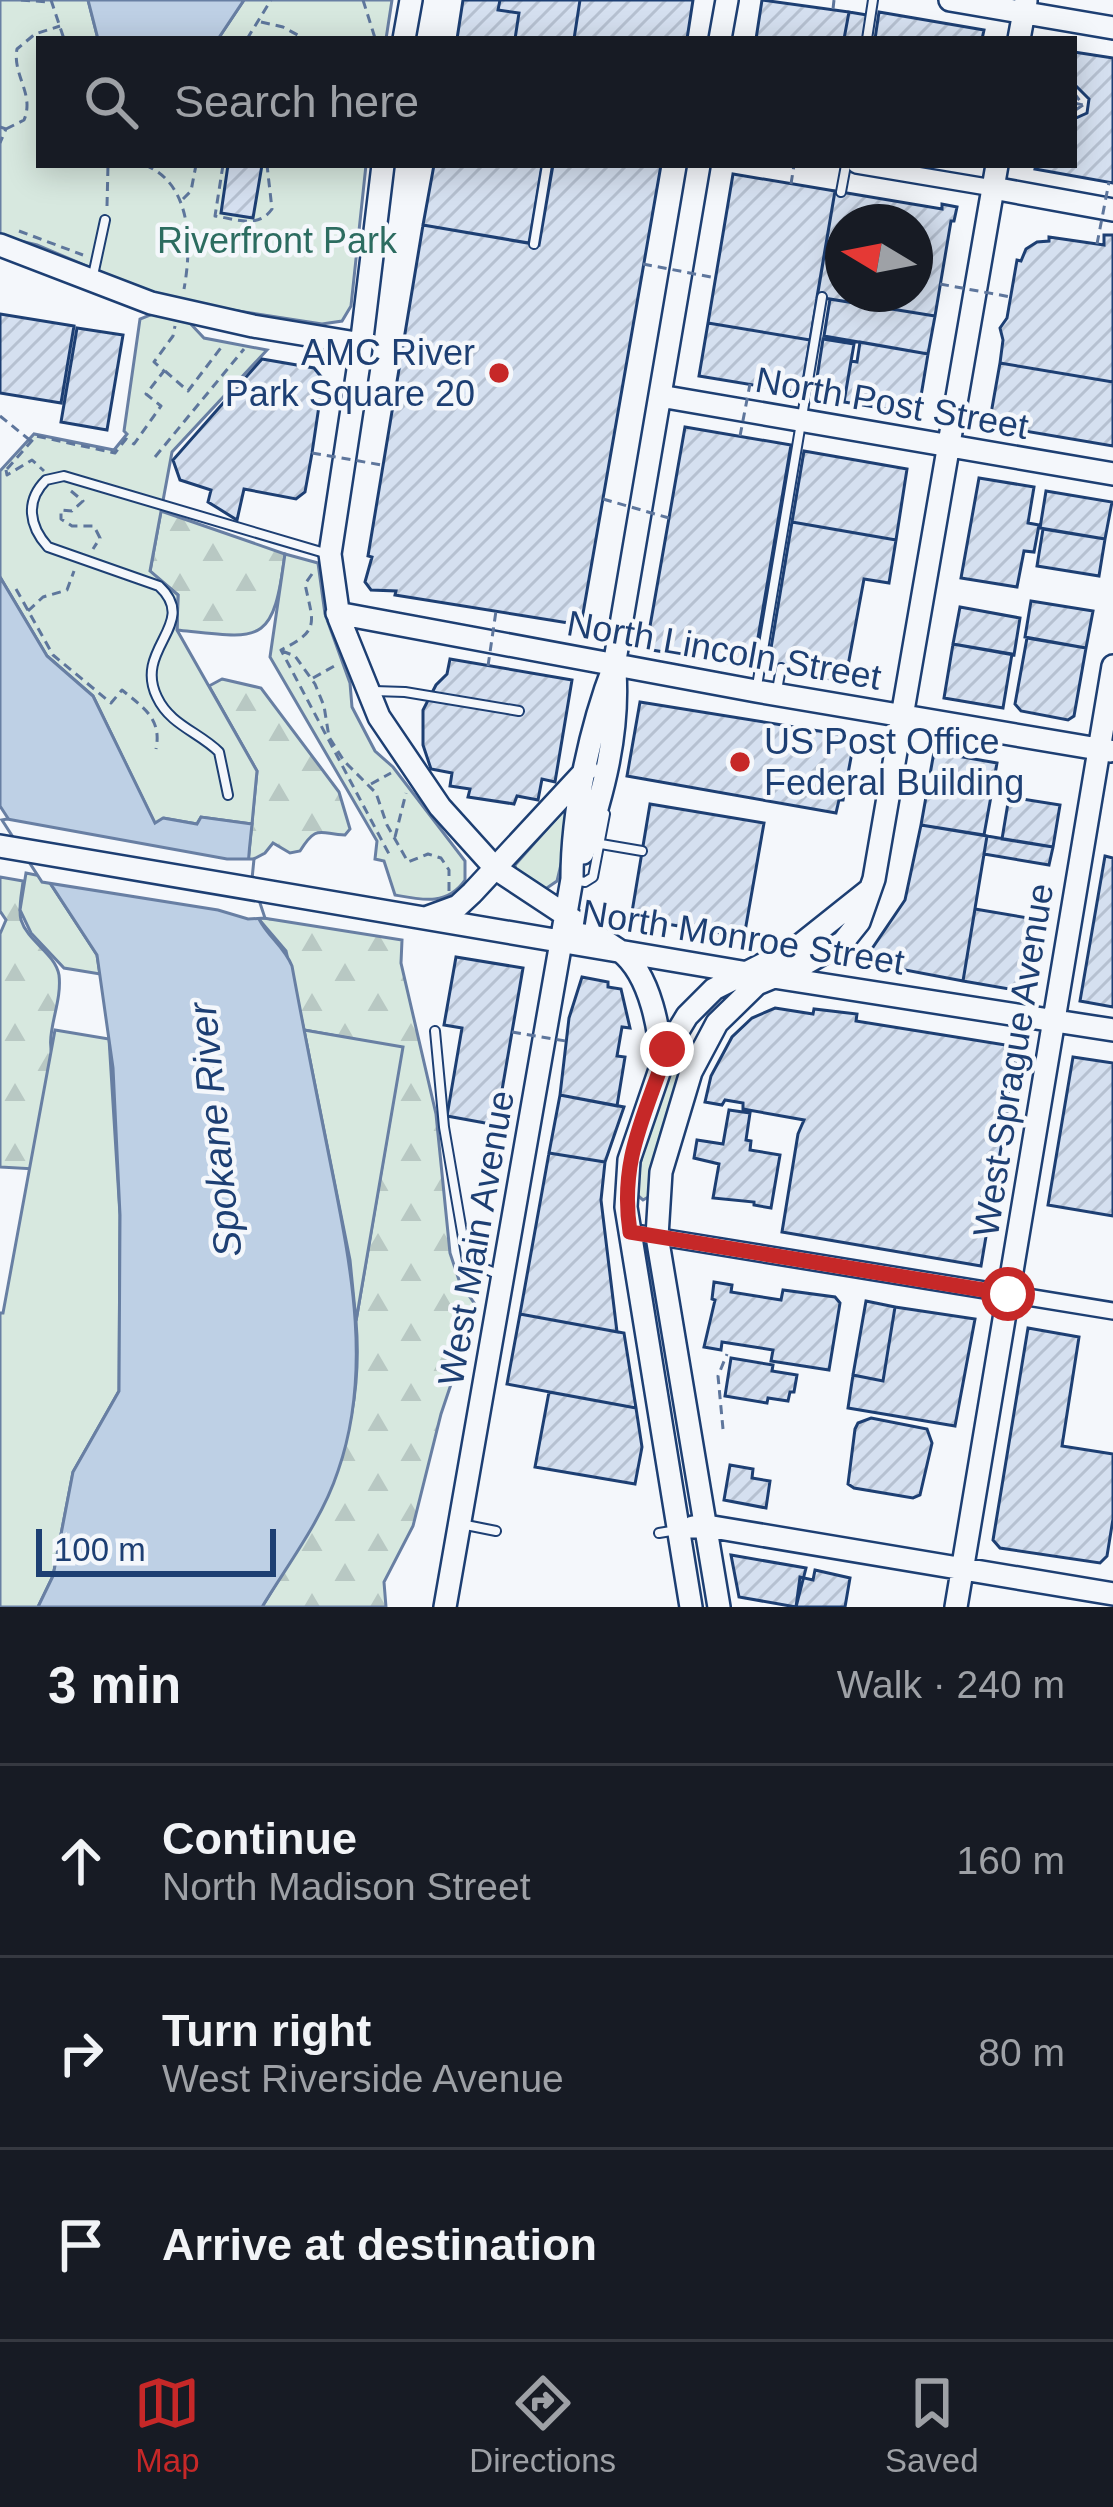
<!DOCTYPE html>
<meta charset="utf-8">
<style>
:root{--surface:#171b24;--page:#20242c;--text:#f1f3f6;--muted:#9ea1a6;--line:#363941;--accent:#c62828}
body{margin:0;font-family:Arial,sans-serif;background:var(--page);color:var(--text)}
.compass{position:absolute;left:825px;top:204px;width:108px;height:108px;border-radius:50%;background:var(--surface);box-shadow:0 6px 30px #0003;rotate:280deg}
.scale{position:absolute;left:36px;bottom:30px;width:240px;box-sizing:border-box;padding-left:12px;border:6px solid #1d3f73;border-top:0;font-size:33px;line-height:42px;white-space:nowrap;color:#1d3f73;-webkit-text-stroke:9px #f4f7fb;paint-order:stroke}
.stop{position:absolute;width:36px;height:36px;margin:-27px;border:9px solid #c62828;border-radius:50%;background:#fff}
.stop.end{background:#c62828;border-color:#fff;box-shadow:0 3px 12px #0008}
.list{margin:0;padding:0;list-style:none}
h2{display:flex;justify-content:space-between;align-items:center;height:156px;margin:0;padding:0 48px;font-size:51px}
h2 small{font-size:39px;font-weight:400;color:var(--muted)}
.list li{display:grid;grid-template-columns:78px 1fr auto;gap:36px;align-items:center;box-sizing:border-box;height:192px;padding:0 48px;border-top:3px solid var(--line)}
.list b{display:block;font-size:45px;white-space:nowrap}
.list p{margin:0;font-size:39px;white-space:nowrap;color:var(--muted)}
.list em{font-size:39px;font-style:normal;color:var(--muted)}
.icon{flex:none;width:66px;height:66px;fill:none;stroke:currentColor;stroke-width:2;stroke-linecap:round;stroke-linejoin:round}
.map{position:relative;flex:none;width:1113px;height:1607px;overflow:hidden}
.search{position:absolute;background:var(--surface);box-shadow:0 6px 30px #0003;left:36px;right:36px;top:36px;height:132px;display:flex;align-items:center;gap:30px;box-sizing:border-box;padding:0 42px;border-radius:0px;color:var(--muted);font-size:45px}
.sheet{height:732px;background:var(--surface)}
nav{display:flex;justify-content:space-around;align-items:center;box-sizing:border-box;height:168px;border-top:3px solid var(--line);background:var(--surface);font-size:33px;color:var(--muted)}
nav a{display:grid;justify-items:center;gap:6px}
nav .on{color:var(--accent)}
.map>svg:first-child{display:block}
.forest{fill:url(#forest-firs);stroke:#687fa3;stroke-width:3}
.park{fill:#d7e8df;stroke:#687fa3;stroke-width:3}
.water{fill:#bed0e5;stroke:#687fa3;stroke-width:3}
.pier{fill:#f4f7fb;stroke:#687fa3;stroke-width:3}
.building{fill:url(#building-hatch);stroke:#1d3f73;stroke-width:3;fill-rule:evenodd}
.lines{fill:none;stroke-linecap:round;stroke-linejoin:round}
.lane-casing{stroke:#1d3f73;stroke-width:12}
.street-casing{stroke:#1d3f73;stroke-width:20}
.secondary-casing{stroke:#1d3f73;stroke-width:26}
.path{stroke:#5e769c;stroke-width:3;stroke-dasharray:9 6;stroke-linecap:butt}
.lane{stroke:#f4f7fb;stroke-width:8}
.street{stroke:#f4f7fb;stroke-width:15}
.secondary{stroke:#f4f7fb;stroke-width:21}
.path-bridge{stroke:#5e769c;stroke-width:3;stroke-dasharray:9 6;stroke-linecap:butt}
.route{stroke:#c62828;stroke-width:15}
.poi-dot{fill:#c62828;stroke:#f4f7fb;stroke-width:4.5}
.labels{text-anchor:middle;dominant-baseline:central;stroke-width:9;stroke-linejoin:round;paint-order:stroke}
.park-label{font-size:36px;fill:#2c6c60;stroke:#f4f7fb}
.poi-label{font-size:36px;fill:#1d3f73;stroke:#f4f7fb;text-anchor:end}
.street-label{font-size:36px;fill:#1d3f73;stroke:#f4f7fb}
.water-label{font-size:39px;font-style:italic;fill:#1d3f73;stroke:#f4f7fb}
</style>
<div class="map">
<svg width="1113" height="1607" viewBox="0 0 1113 1607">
<defs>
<pattern id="forest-firs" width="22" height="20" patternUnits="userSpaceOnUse" patternTransform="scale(3)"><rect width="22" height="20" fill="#d7e8df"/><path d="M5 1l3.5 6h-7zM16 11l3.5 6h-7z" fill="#b8c8c3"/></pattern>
<pattern id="building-hatch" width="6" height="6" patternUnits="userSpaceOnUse" patternTransform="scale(3)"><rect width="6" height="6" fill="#d5e0f0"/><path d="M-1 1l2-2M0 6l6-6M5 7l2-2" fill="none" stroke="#b6c1d1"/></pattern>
</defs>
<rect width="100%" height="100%" fill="#f4f7fb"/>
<!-- forest -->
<path class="forest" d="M161,511L285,554C273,646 262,639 177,630L178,595L150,572Z
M222,679L261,688L339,792L350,829L345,835C319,834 317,824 300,851L290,853L273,843L265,853L248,862L257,771L209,686Z
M0,877L23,881C22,893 18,908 21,920C28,942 55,953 59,975C63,1009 39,1039 58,1069L35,1169L0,1167V934L6,920L0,911Z
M257,917L402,940L401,963L436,1114L450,1253L460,1283L477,1307L441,1414L413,1526L384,1582L386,1607H262C321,1511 366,1439 356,1321L402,1048L304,1030L286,951Z"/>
<!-- park -->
<path class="park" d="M0,0H88L98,39H39V165H366L351,306L342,321L322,324L167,300L37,245L0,236Z
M244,0H392L386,39H218Z
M155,313L188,321L204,338L267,350L172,452L150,571L178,595L177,630L257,771L252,824L201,817L197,824L164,818L155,824L93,696L47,656L0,577V471L34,434L114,450L127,434L124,431L140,319Z
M285,554L318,563L325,614L350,683L352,707L375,751L393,767L465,861V880C447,906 422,900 395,895L384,861L375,859L377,841L270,657Z
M570,803L575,805L557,881L544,890L516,871L515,865Z
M26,873L46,877L97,955L100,974L64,968L31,933L20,910Z
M55,1030L109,1039L120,1215L119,1391L73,1472L53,1576L38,1607H0V1313H3Z
M304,1030L403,1047L356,1321L350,1260Z
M675,1057L685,1064L661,1135L650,1196L643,1200L636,1194C640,1145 658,1102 675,1057Z"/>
<!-- water -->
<path class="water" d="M88,0H244L218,39H98Z
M0,577L47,656L93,696L155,823L163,818L197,824L201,817L252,824C249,856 242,889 259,919C268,937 284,946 292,966C303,1026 315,1086 327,1146C348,1253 375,1365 338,1471C322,1520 288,1564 262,1607H38L53,1576L73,1472L119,1391L120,1215L113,1068L97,955L0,806Z"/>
<!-- pier -->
<path class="pier" d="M7,819L227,859H254L252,879L265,918L248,919L218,910L42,882L2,820Z"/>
<!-- building -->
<path class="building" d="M463,0H500L498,10L519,13L515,39H457Z
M500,0H580L574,39H515L519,13L498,10Z
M580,0H693L687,39H574Z
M762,0L849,12L844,39H756Z
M849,12L867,15L863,39H844Z
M879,12L984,30L982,39H875Z
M1074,52L1113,58V183L1035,169L1036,165H1074V119L1087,113L1089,99L1074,84Z
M228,165H262L253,218L221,213Z
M434,165H542L529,243L423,225Z
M553,165H661L581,625L395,595L396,591L371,590L365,582L372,557L368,556L423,225L539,245Z
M733,174L835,191L810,340L708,323Z
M835,191L942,209V204L957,207L954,221H951L935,316L817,297ZM843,222H915V294H843Z
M1104,235H1113V382L1000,363L1003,340L1000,328L1007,318L1017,260L1021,261L1026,249L1037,242L1049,241V237L1104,245Z
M830,299L935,316L928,354L824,336Z
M0,314L74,326L61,403L0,393Z
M708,323L810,340L801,393L699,376Z
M77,328L123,335L107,430L61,422Z
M823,339L854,344L844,402L814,397Z
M860,342L928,354L918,414L844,402L851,361L857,362Z
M262,359L314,368L323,379L312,453L305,492L296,499L244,489L237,520L208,502L211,490L180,480L173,460Z
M1000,363L1113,382V446L989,425Z
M685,427L791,445L753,667L646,649Z
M804,451L907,469L896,540L792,522Z
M979,478L1034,487L1028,523L1039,525L1034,552L1024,551L1017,587L961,578Z
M1046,491L1112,502L1105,539L1040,528Z
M792,522L896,540L889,583L864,579L845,682L768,666Z
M1043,529L1105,539L1099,576L1037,566Z
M1031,601L1093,611L1086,648L1025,637Z
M960,607L1020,618L1014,655L953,644Z
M1027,638L1086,648L1074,716L1068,720L1021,711L1015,704Z
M953,644L1012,654L1003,708L944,698Z
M450,659L572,680L555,782L542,779L538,800L517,796L514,804L468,797L470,789L450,786L452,773L431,769L423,745V710L436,685L447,674Z
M640,702L850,736L848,746L853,747L843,800H839L836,813L627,776Z
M934,752L997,763L984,835L921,825Z
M1009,797L1060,805L1053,847L1002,839Z
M650,804L764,823L744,937L631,918Z
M921,825L987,836L963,981L863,962L905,900Z
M987,836L1053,847L1049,865L984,854Z
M1105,856L1113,858V1007L1080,1001Z
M975,909L1040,920L1027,992L963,981Z
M456,957L523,968L496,1125L447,1116L462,1028L444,1025Z
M582,977L608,982V987L621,989L630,1028L622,1027L617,1056L625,1057L617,1106L560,1095L569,1018Z
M775,1008L813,1014L814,1009L857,1014L856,1021L1018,1047L981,1266L782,1232L798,1134L804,1120L743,1109V1103L725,1100L722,1105L705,1102L711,1076L732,1037L752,1018Z
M1073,1057L1113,1063V1216L1048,1205Z
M560,1095L624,1107L605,1162L549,1153Z
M729,1110L750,1113L746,1140L751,1141L750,1150L780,1155L771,1208L754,1205V1202L713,1198L719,1164L694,1158L697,1140L723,1144Z
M549,1153L605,1162L601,1200L617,1332L520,1314Z
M714,1282L732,1285L731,1292L781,1300L783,1290L835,1297L840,1303L829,1370L771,1361L773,1350L722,1342L721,1350L704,1347L715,1300L712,1299Z
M866,1301L895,1307L883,1381L853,1375Z
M895,1307L975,1319L955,1426L848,1408L853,1375L883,1381Z
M520,1314L624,1333L636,1408L507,1384Z
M1028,1328L1079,1337L1062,1446L1113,1454V1519L1107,1556L1100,1563L1000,1548L993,1540Z
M731,1358L773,1365L772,1371L797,1375L794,1392H790L788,1401L768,1398L767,1403L725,1396Z
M549,1392L636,1408L642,1447L635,1484L535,1467Z
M871,1418L927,1429L932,1443L920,1495L913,1498L854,1488L848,1484L855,1429L858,1423Z
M730,1465L753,1469L752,1478L770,1481L766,1508L724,1500Z
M731,1555L806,1568L796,1607L739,1597Z
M815,1570L850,1578L845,1607H796L800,1577L813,1580Z"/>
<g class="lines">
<!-- lane casing -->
<g class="lane-casing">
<path id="lane" d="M867,39L873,0
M841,192L846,165
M534,244L547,165
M92,280L105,220
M757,686L822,297
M777,690L781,668
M374,691L405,692L519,711
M228,795L219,752C199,732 170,725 157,697C133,648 200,624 159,586L48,547C29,526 25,501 46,480L64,476L328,554
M601,844L642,851
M573,880L585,882L593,877L605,814
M435,1031L444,1127L467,1261L502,1276
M461,1524L496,1531
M659,1533L677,1530"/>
</g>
<!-- street casing -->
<g class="street-casing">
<path id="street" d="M856,165L993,188
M630,1232L1113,1311"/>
</g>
<!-- secondary casing -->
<g class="secondary-casing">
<path id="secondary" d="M950,0L1113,28
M404,39L411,0
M720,39L727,0
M1019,39L1026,1
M383,165L359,363L330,554L339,618L379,717L440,807L496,869L620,951C650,974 662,1033 660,1069
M993,188L1113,210
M0,245L151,303L253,326L362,344
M660,396L1113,474
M337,613L756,691L1110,751
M0,846L742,972L1113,1030
M583,853C603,794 619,735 615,672
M428,917L458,906L472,893L587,769
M693,1527L707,1526L1113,1594
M445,1607L572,879C572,812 590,728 614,666L699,165
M691,1607L626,1207L629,1160L667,1049L687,1016L714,989L799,946L868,891
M719,1607L657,1236L661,1172L691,1072L717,1023L757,984L803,965L843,942L859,922L874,879L997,165
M956,1607L1113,666"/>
</g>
<!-- path -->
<path class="path" d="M21,0L49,2
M51,0L64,39
M363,0L375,38
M833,9L834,0
M261,22L283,27L305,39
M247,39L271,0
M1074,93L1083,105L1074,111
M1074,103L1088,106
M0,127L6,129L0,143
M6,129L24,120C35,94 12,75 17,49L35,34L60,26
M145,165C192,184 192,245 184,289
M223,165L215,216C236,219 258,229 272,209L267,165
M791,184L794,165
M183,199L191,191L196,165
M107,206L108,165
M19,231L83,255
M165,371L188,391L223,345
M0,416L31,441
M155,457L244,349
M7,469L36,436L115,453L126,439L134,444L161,406L146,394L164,371L154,362L173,336L175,326
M6,470L7,475L32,460L44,471
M71,491L83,501L72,511L61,510V519L72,526H94L100,538L93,549
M312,574L305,584C313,623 321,630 281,650L389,854
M16,589L53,655L111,703L122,690C144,708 162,719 156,749
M28,611L43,597L67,590L74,571
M282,651L295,656L315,684L324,706L329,737L344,761L376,793L387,825L408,862L428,854L441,858L449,870V891
M313,678L336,665
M371,784L391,773
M395,837L406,793
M723,1429L718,1376L727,1354"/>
<!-- lane -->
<use href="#lane" class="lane"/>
<!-- street -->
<use href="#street" class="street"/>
<!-- secondary -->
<use href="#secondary" class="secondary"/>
<!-- path-bridge -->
<path class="path-bridge" d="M1097,244L1109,182
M643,264L716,278
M940,284L1011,297
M740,436L750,384
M312,453L382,465
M603,499L669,518
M488,666L496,611
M512,1032L566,1041"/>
</g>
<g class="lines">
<!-- route -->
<path class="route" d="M667,1049C645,1116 619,1160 630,1232L1008,1294"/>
</g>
<!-- markers -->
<g class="poi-dot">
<circle cx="499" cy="373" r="12"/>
<circle cx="740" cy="762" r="12"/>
</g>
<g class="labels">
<!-- park labels -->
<g class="park-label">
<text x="277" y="240">Riverfront Park</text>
</g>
<!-- poi labels -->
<g class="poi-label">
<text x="475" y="352">AMC River<tspan x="475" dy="41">Park Square 20</tspan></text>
<text x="764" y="741" text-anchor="start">US Post Office<tspan x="764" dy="41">Federal Building</tspan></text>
</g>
<!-- street labels -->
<g class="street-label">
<text transform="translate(892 403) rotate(10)">North Post Street</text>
<text transform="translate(724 650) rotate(10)">North Lincoln Street</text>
<text transform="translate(743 937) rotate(9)">North Monroe Street</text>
<text transform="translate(1013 1060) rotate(-81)">West Sprague Avenue</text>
<text transform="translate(476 1238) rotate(-80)">West Main Avenue</text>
</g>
<!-- water labels -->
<g class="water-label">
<text transform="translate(215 1130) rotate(-96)">Spokane River</text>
</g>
</g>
</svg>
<svg class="compass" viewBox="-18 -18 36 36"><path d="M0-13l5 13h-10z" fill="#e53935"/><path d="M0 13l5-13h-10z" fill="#9ea1a6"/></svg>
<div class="scale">100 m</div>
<div class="stop" style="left:1008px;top:1294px"></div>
<div class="stop end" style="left:667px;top:1049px"></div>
<div class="search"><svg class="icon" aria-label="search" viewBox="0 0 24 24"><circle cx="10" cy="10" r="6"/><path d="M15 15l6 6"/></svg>Search here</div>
</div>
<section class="sheet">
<h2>3 min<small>Walk · 240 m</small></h2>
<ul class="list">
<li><svg class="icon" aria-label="ahead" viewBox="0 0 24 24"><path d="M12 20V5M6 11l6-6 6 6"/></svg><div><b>Continue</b><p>North Madison Street</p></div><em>160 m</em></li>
<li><svg class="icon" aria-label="right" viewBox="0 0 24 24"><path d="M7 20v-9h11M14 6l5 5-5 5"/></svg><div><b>Turn right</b><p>West Riverside Avenue</p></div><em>80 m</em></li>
<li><svg class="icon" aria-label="arrive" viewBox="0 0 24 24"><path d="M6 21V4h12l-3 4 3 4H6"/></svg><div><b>Arrive at destination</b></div></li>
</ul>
</section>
<nav>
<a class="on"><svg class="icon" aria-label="map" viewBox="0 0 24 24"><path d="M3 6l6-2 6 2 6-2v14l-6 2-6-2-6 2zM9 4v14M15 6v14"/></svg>Map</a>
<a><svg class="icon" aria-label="directions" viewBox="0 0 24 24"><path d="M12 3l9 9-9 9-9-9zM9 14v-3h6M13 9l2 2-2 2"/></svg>Directions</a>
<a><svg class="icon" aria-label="saved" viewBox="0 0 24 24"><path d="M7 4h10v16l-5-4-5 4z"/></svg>Saved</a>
</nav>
